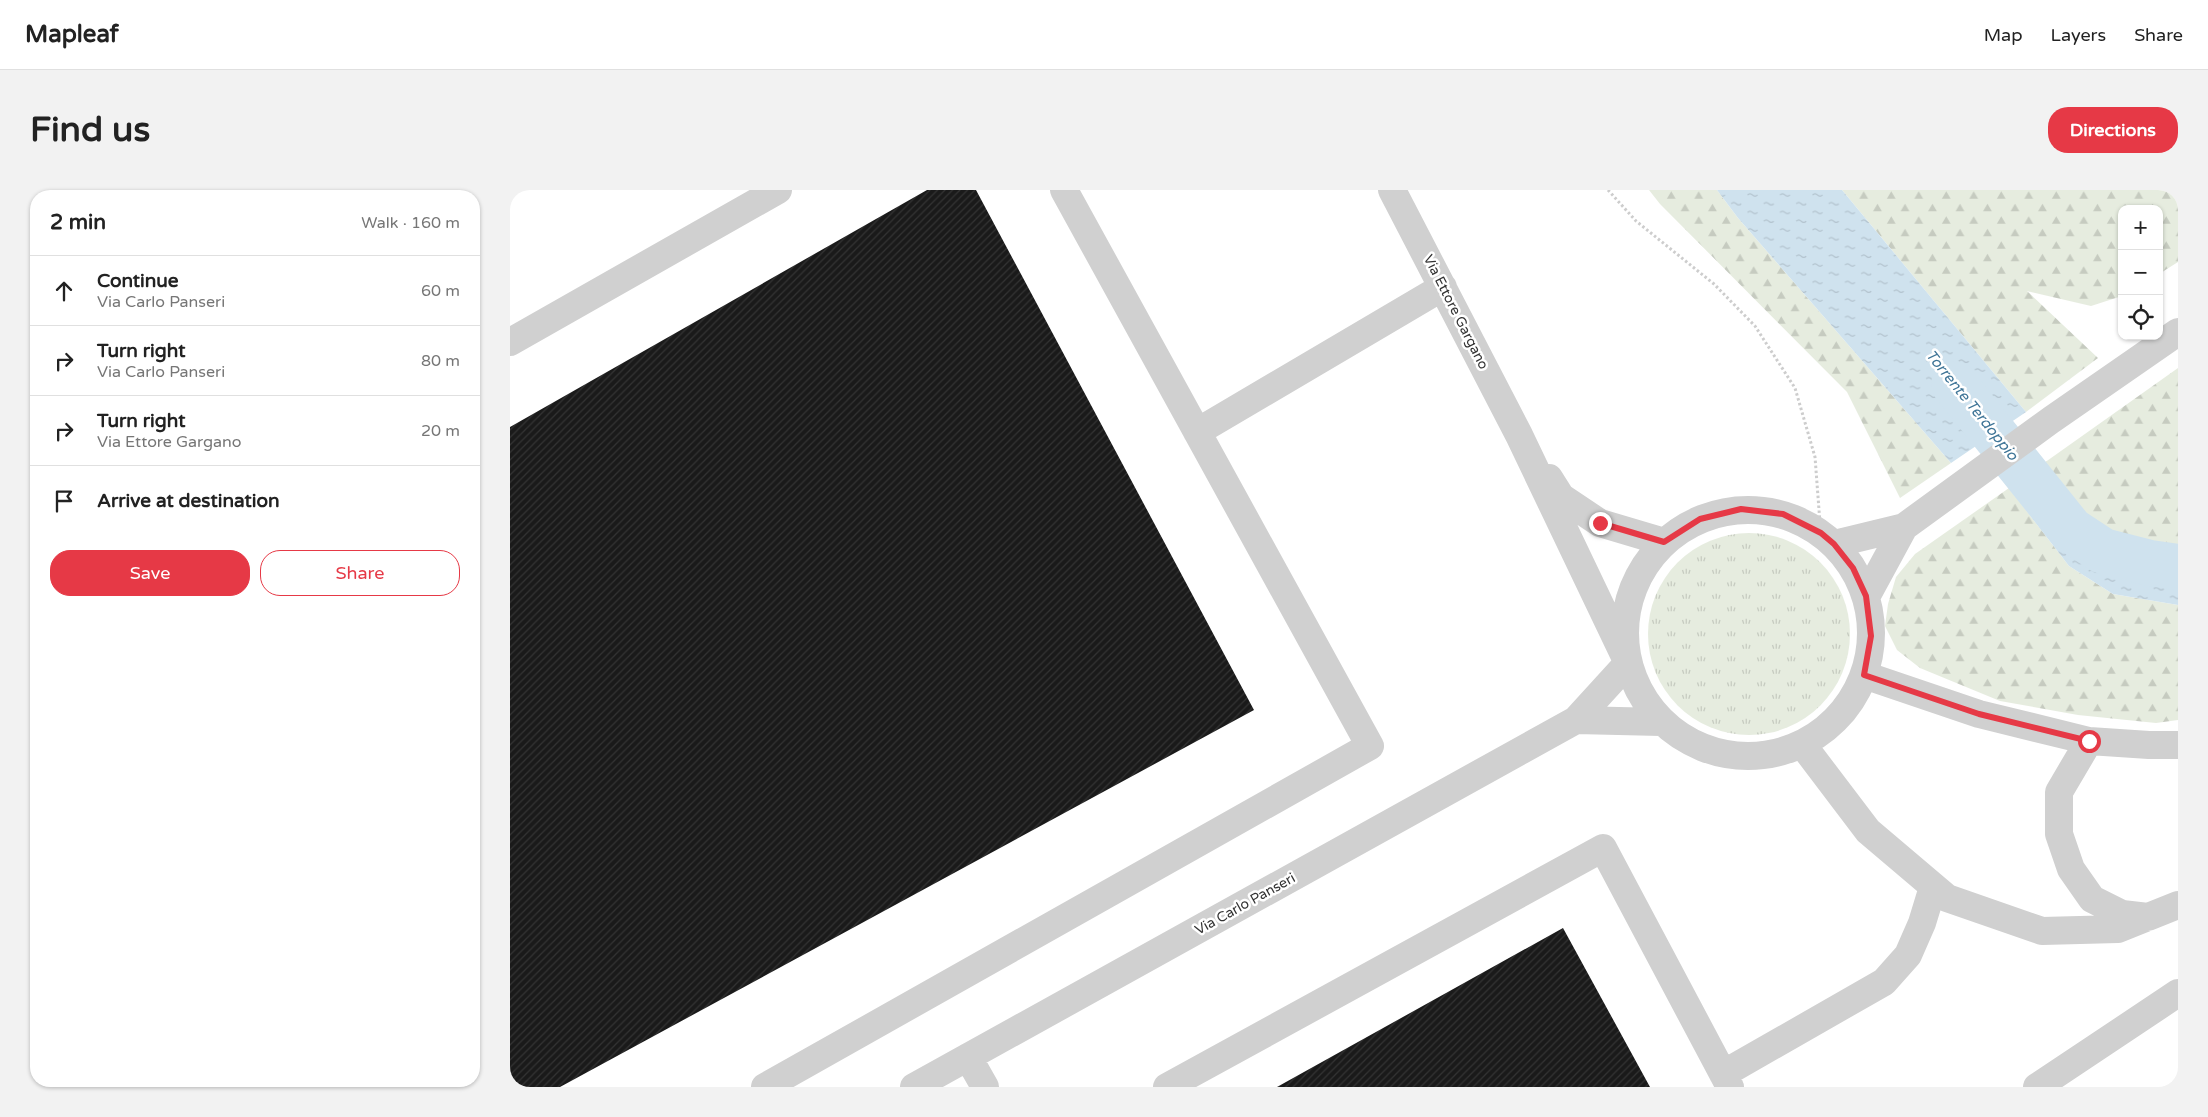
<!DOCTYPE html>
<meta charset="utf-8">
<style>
:root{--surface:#fff;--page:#f2f2f2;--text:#222;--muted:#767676;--line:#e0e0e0;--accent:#e63946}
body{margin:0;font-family:"Varela Round",sans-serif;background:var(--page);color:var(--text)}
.controls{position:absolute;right:15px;top:15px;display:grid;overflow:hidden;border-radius:10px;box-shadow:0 1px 4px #0004}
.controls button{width:45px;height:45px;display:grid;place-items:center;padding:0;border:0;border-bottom:1px solid var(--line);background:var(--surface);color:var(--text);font:25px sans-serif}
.stop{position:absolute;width:15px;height:15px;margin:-11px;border:4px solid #e63946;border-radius:50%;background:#fff}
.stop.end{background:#e63946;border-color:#fff;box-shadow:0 1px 5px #0008}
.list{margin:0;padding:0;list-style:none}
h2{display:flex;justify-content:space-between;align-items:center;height:65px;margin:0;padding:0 20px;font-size:21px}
h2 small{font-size:16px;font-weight:400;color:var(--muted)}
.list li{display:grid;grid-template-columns:32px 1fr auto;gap:15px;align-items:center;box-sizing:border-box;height:70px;padding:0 20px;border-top:1px solid var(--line)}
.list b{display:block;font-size:19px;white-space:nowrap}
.list p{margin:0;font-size:16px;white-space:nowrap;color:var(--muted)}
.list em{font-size:16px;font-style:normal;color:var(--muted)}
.actions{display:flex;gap:10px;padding:15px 20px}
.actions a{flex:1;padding:11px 0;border:1px solid var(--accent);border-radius:20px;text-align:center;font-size:18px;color:var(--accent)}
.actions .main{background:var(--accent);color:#fff}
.icon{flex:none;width:28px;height:28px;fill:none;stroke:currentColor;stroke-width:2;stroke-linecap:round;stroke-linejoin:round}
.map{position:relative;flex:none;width:1668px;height:897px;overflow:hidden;border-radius:20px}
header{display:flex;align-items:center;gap:30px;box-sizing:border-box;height:70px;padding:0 25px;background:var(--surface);border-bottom:1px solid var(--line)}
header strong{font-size:24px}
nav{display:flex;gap:28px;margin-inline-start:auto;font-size:18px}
.intro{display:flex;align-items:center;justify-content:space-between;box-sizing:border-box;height:120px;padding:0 30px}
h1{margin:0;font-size:35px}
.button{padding:12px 22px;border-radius:20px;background:var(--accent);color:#fff;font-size:18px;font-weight:700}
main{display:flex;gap:30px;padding:0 30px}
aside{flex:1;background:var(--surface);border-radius:20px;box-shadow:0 1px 4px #0004}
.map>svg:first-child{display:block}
.grass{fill:url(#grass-tufts)}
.forest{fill:url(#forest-firs)}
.water{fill:url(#water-ripples)}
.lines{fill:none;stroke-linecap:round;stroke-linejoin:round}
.river{stroke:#cfe2ee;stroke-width:46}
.building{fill:url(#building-hatch)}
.path{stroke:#cdcdcd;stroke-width:3;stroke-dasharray:2.5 2.5;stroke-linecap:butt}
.minor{stroke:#d0d0d0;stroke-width:28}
.route{stroke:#e63946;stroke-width:6}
.labels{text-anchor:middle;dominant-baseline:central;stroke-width:5;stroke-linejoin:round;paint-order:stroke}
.street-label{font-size:14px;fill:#333;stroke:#fff}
.water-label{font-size:15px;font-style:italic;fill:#3f7597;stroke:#fff}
</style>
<header>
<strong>Mapleaf</strong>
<nav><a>Map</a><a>Layers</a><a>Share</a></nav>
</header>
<div class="intro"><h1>Find us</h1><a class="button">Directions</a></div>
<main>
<aside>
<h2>2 min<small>Walk · 160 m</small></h2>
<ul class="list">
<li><svg class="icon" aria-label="ahead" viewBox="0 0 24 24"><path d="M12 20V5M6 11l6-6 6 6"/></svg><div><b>Continue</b><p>Via Carlo Panseri</p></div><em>60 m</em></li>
<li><svg class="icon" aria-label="right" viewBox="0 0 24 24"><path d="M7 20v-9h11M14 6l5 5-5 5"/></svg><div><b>Turn right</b><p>Via Carlo Panseri</p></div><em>80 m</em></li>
<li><svg class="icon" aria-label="right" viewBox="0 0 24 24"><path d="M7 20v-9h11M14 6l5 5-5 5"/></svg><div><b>Turn right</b><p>Via Ettore Gargano</p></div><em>20 m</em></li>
<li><svg class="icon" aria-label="arrive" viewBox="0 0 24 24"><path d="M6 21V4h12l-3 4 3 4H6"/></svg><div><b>Arrive at destination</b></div></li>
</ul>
<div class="actions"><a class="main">Save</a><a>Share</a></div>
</aside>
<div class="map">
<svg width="1668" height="897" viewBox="0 0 1668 897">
<defs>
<pattern id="grass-tufts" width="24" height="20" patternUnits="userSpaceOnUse" patternTransform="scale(1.25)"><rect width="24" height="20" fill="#e6ecdf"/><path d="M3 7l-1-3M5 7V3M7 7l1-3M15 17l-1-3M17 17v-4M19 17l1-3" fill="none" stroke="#c6cbc0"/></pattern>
<pattern id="forest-firs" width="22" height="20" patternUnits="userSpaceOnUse" patternTransform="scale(1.25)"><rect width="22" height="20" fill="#e6ecdf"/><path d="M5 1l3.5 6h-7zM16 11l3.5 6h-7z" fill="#c6cbc0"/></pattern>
<pattern id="water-ripples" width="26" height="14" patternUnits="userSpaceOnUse" patternTransform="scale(1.25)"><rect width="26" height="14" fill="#cfe2ee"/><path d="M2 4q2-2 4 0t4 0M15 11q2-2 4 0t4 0" fill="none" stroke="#b2c2cd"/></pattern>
<pattern id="building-hatch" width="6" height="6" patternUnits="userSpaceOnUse" patternTransform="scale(1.25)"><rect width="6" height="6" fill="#1a1a1a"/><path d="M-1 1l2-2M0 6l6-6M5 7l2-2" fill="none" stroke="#333"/></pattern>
</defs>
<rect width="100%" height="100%" fill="#fff"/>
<!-- grass -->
<path class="grass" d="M1138 444a101 101 0 1 1 202 0a101 101 0 1 1-202 0Z"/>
<!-- forest -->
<path class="forest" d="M1139,0H1207L1228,28L1441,273L1390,308L1337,202L1150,14Z
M1332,0H1668V72L1649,84V19H1612V106L1581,116L1517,101L1588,168L1516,222Z
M1668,178V357L1619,351L1579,336L1534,273Z
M1499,298L1559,376L1603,404L1668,415V530L1646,533L1568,525L1490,511L1410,478L1387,460L1375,436L1378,414L1386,387L1405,364Z"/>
<!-- water -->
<path class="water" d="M1207,0H1332L1516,222L1441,273L1228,28Z
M1534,273L1579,336L1619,351L1668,357V415L1603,404L1559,376L1499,298Z"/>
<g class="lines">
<!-- river -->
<path class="river" d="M1444,194L1561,340L1593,361L1640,373L1668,377"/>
</g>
<!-- building -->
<path class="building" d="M417,0H466L744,520L50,897H0V237Z
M1053,738L1140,897H767Z"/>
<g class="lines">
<!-- path -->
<path class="path" d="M1098,0L1126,31L1204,94L1245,136L1285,198L1305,267L1310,333"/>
<!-- minor -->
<path class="minor" d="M0,152L268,0
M687,242L933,97
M1039,288L1051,307L1090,333L1154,352
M1115 443a123 123 0 1 1 246 0a123 123 0 1 1-246 0Z
M1324,354L1394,337L1541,230L1668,142
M1356,407L1394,337
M1354,485L1469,524L1579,551L1639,555H1668
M1066,530L1151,532
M1579,551L1549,602V644L1561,679L1582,709L1612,724L1638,727
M1292,554L1358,641L1437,708L1532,741L1608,739L1668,715
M458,867L475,897
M1213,884L1374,792L1398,765L1412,733L1423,697
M255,897L860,556L554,0
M404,897L1066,530L1118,473L1009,245L882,0
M657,897L1093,658L1220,897
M1527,897L1668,803"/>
</g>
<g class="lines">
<!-- route -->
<path class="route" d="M1090,333L1154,352L1190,329L1231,319L1273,324L1311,343L1324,354L1343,378L1356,406L1361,446L1354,485L1469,524L1579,551"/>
</g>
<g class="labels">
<!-- street labels -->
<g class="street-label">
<text transform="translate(946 122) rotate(63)">Via Ettore Gargano</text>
<text transform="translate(735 714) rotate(-29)">Via Carlo Panseri</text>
</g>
<!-- water labels -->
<g class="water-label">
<text transform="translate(1462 215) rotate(51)">Torrente Terdoppio</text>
</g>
</g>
</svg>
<div class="controls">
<button>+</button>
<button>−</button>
<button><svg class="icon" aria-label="locate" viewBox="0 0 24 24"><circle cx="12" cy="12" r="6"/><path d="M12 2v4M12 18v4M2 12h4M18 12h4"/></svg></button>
</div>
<div class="stop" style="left:1579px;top:551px"></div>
<div class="stop end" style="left:1090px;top:333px"></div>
</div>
</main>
